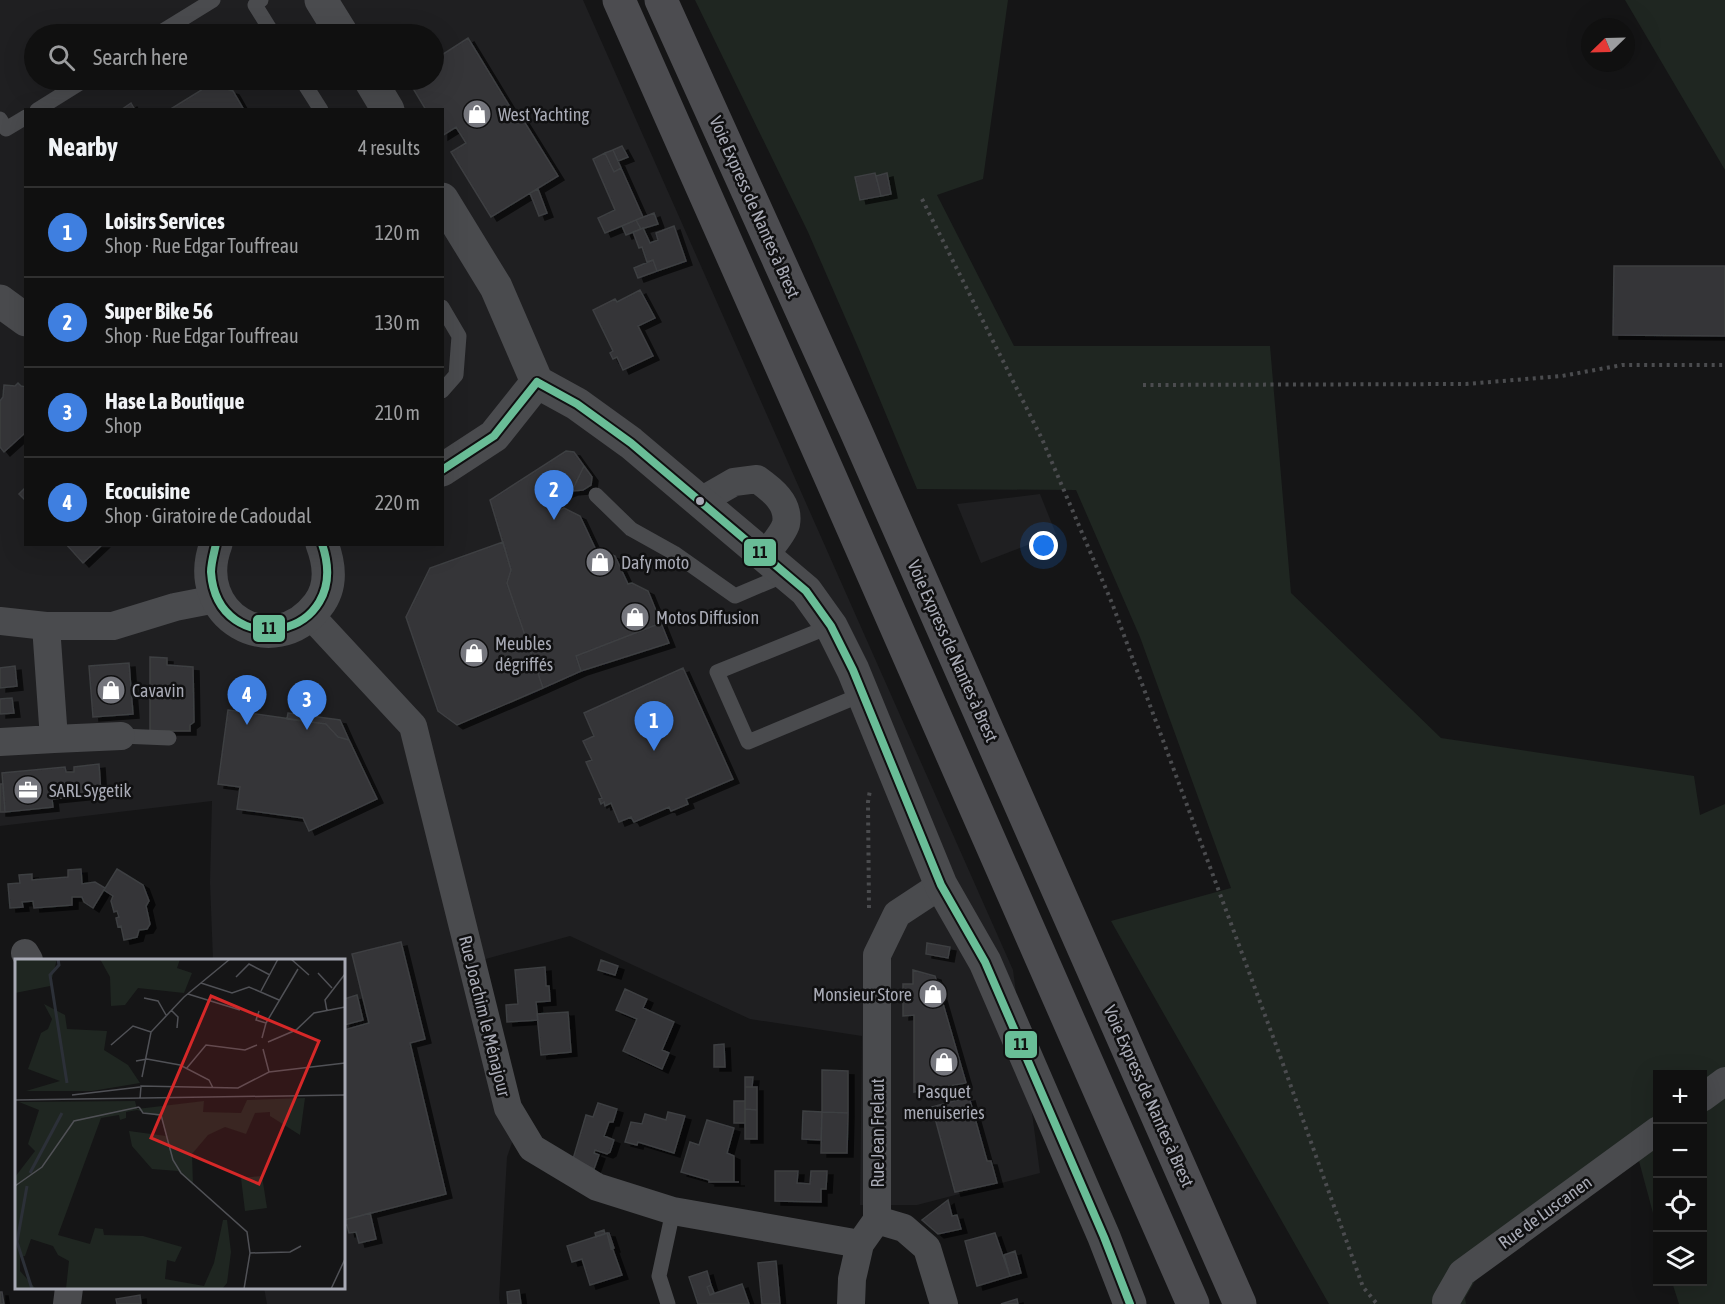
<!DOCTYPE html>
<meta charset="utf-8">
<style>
:root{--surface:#101010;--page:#1e1e1e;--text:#f1f3f6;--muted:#9c9d9f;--line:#303030;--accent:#ea580c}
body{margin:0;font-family:"Asap Condensed",sans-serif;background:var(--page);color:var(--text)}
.controls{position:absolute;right:18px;bottom:18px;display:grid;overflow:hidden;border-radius:0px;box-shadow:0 6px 24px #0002}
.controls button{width:54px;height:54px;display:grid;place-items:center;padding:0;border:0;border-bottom:2px solid var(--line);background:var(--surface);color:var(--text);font:30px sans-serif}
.compass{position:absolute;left:1581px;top:18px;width:54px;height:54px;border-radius:50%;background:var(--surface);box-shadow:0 6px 24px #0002;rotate:247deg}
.you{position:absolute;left:1044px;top:546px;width:21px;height:21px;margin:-15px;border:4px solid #fff;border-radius:50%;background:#1a73e8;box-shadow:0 0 0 9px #1a73e833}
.badge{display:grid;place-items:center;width:39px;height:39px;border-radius:50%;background:var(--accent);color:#fff;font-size:20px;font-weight:700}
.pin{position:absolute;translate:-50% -50px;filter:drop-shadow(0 2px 3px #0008)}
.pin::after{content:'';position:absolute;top:32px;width:21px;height:18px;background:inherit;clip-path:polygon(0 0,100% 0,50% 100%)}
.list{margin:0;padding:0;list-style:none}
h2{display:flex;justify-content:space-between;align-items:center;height:78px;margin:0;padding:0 24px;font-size:26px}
h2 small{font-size:20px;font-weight:400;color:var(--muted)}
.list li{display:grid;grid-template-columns:39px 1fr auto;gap:18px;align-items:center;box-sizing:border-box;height:90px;padding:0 24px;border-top:2px solid var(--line)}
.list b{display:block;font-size:22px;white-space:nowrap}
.list p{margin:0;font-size:20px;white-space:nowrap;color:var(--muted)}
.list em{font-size:20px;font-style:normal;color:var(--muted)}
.icon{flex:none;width:33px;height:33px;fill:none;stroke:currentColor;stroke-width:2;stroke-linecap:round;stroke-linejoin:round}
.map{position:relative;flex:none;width:1725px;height:1304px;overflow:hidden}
.search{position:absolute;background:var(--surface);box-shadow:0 6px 24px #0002;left:24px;top:24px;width:420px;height:66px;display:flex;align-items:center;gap:15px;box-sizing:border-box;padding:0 21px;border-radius:33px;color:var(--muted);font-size:22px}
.panel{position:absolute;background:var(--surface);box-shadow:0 6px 24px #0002;left:24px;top:108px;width:420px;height:438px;border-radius:0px}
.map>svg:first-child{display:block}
.built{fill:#1f1f21;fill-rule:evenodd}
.green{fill:#1f2621}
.building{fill:#343437;stroke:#3e3f42;stroke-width:1.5;filter:url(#shadow)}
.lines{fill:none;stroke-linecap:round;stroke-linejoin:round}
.path{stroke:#4b4c4f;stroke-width:4;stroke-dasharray:3 4.5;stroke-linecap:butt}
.service{stroke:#4a4b4e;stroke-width:15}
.minor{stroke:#4a4b4e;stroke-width:28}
.tertiary{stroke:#4a4b4e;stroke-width:33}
.trunk{stroke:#4c4c50;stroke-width:33}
.bus-1-casing{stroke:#101011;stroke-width:12}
.bus-1{stroke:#69bd97;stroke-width:8}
.bus-dot{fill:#a8aab5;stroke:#101011;stroke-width:2}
.labels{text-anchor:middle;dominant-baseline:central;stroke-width:5;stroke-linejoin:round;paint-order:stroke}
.poi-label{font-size:18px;fill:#a8aab5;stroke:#101011;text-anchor:start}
.street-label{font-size:18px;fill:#a8aab5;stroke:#101011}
.inset-river{fill:none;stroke:#2c3038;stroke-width:3}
.inset-road{fill:none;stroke:#505156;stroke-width:1.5}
.view{fill:#d62828;fill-opacity:0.15;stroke:#d62828;stroke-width:3}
.inset-edge{fill:none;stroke:#a8aab5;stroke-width:3}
.line-badge{stroke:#101011;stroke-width:2}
.pale-badge-label{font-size:16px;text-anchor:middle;font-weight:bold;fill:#111}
</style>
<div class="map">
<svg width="1725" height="1304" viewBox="0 0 1725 1304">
<defs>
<filter id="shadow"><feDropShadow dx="6" dy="4" stdDeviation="0" flood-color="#0009"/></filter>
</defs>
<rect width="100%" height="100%" fill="#151516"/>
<!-- built -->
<path class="built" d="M0,0H583L1013,970L1040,1173L917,1205H860L862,1036L750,1019L570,936L482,960L523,1111L507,1157L499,1298L500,1304H267L264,1288H344V960H213L210,882L212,801L0,826ZM34,34H434V80H34ZM26,110H442V544H26Z
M1040,494L1056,534L981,563L957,504Z"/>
<!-- green -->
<path class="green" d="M695,0H1008L983,179L937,195L1014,346H1270L1291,593L1441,738L1694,776L1700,815L1725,804V1304H1679L1672,1282H1702V1074H1658L1657,1228L1639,1161L1479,1274L1465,1298L1466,1304H1329L1111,921L1231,888L1140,637L1076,490L917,489L858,347L808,232Z
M1625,0H1725V170Z"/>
<!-- building -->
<path class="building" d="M468,38L518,120L522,118L558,176L491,217L451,152L466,143L456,127L442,136V110H426L408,80H434V60Z
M211,84L233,91L244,110H169Z
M131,103L135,110H121Z
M622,146L628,157L618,161L613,150Z
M613,150L621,168L614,172L605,153Z
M605,153L614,172L621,168L643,217L605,233L598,218L615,210L593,159Z
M875,173L881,196L860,200L855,177Z
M887,173L891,194L881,196L876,176Z
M538,189L547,213L539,216L530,193Z
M654,213L658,224L641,229L636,220Z
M636,220L641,229L626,235L622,226Z
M674,226L686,261L657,271L653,260L647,262L642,247L639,248L633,232L643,228L650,243L658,240L656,233Z
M653,260L657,271L638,278L634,268Z
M1614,266H1725V336L1613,335Z
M640,290L655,318L638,326L653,356L623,370L617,357L613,359L610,353L613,351L593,310L615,299L617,302Z
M18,383L21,386L26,387V432L4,452L0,447V401L3,397L4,385L15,386Z
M566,451L574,452L584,466L572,491L554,498L559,510L564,508L580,516L596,550L599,549L615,556L628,584L632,583L648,591L661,623L576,656L581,671L543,688L507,583L511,570L490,500Z
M584,466L592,477L591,485L583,490L572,491Z
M26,487V501L19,494Z
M503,542L511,570L507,583L543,688L457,725L438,711L406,617L430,568Z
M66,544H103L83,563Z
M661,623L669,643L581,671L576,656Z
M150,657L167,658V665L193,667L194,722L190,725V731H150Z
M129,663L133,714L93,717L89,666Z
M15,666L17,686L0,688V668Z
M683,668L733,779L686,799L688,804L671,811L669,807L634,822L631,817L619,822L611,803L605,806L604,802L601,804L599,799L602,798L586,762L592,760L583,741L594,736L584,713Z
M12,698L14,713L0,714V699Z
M228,710L326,724L338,737L349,740L377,799L309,831L303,818L237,809L240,787L218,784Z
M288,713L340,720L349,740L338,737L326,724L287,719Z
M99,764L101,794L52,799L53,807L5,812L2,773L65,767L66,772H74V767Z
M0,784H3L5,812H0Z
M81,869L82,884L95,882L105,888L93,908L84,902L82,897H72V905L34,908L33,901L22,902L23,907L10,908L8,884L20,883L19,875L32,874V880L68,877V870Z
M117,869L143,885L149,901L146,906L150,924L147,929L139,930L137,937L124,940L121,926L118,927L116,918L119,917L117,911L114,912L111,901L113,896L104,890Z
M401,942L425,1039L410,1043L446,1194L344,1220V1030L369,1023L352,954Z
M927,943L950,947L948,958L926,954Z
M601,960L618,966L615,975L598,970Z
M545,967L546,986H549L550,1001L536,1002L538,1020L507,1022L506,1005L518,1004L515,970Z
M913,970L935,976L966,1083L914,1092V1015L903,1016V984H913Z
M625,989L647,999L643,1008L674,1022L662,1050L669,1053L662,1069L623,1051L637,1019L616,1010Z
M357,995L363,1020L344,1025V999Z
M568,1012L571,1052L541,1055L537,1014Z
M724,1044L725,1067H714V1045Z
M822,1070L848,1071V1113L822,1112Z
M745,1077H753L752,1087H745Z
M745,1087H757V1110L745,1109Z
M969,1097L987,1161H991L997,1183L955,1192L932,1107Z
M734,1101H745V1123H734Z
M598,1103L617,1109L613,1122H609L604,1136L614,1140L610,1152L607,1154L595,1150L594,1153L599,1155L594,1169L573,1159L586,1115L593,1117Z
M745,1109L757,1110V1139H745Z
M803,1111L822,1112L821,1140L802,1139Z
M668,1112L685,1116L674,1153L638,1142L637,1145L625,1142L631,1122L642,1124L645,1114L666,1120Z
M822,1112L848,1113L847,1153H821Z
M707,1120L734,1128L727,1153L734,1156V1182H739H709V1180L681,1172L690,1142L699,1145Z
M775,1171H798L797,1183L810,1184L811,1171H827L826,1189H821V1202L775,1201Z
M948,1200L952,1216L957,1215L961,1229L938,1234L922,1220Z
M370,1213L376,1239L359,1243L356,1232L349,1233L347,1225L344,1226V1220Z
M604,1230L605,1234L596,1237L595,1233Z
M607,1233L622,1275L590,1285L582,1259L572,1262L567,1246Z
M607,1233H609L614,1248L611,1249Z
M995,1233L1010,1276L977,1286L965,1241Z
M1015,1251L1021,1273L1010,1276L1004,1255Z
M776,1261L780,1304H762L758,1263Z
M707,1271L711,1285L707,1287L710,1295L742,1284L749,1304H698L689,1277Z
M711,1285L714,1293L710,1295L707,1287Z
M519,1290L521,1304H508L507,1292Z
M0,1292H2L4,1304H0Z
M140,1295L141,1304H117L116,1299Z
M1017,1299L1018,1304H1001Z"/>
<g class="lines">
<!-- path -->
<path class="path" d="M922,199L1042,439L1112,603L1279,1053L1363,1287L1377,1304
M1143,385L1466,384L1562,376L1622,365H1725
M869,908L868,802L870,790"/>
<!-- service -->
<path class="service" d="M261,0L255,5L273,34
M158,34L213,0
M302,80L321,110
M37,110L85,80
M0,119L6,129L26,117
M442,307L459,336L456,375L442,391
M596,495L631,529L674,553L735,596L787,574
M831,626L717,672L748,742L863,694
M121,736L169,738
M668,1304L659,1276L673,1211"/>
<!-- minor -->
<path class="minor" d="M701,501L734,482L757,479C771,489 790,503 786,524C783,534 771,547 765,555
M310,615L413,726L508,1108L532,1148L597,1187L673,1211L860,1244
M0,621L46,626H113L175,607L216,599
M54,739L121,736
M0,742L54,739L46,626
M25,953L29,960
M1702,1098L1725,1081
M877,1220L904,1228L927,1248L944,1304
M67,1304L69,1288
M851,1304L852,1279L860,1244L877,1220V955L897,914L941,885
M1447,1304L1446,1301L1462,1273L1658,1130"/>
<!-- tertiary -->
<path class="tertiary" d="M321,0L342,34
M370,80L388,110
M442,199L496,287L537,382L577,404L631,443L806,591L831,626L853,670L941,885L985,962L1104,1237L1130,1304
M0,301L26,320
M442,470L494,436L537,382
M216,544C189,615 273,664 318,605C332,587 330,565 322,544"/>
<!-- trunk -->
<path class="trunk" d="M619,0L829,474L1193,1304
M661,0L855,429L1240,1304"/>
<!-- bus-1 casing -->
<g class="bus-1-casing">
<path id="bus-1" d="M537,382L577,404L631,443L806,591L831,626L853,670L941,885L985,962L1104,1237L1130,1304
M442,470L494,436L537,382
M216,544C214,553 211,563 211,572C217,664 355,640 322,544"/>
</g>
<!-- bus-1 -->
<use href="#bus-1" class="bus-1"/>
</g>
<!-- icons -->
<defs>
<g id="shop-disc" transform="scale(1.5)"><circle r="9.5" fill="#75767d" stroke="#101011"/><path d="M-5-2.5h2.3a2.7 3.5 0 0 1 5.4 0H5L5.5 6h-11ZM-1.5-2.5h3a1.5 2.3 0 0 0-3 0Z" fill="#fff"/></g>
<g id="office-disc" transform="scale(1.5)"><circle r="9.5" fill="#75767d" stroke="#101011"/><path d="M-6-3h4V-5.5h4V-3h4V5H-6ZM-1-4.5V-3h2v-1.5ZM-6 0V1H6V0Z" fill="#fff"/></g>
</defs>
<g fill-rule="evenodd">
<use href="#shop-disc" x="477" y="114"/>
<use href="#shop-disc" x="600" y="562"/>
<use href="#shop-disc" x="635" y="617"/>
<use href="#shop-disc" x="474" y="653"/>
<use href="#shop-disc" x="111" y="690"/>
<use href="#office-disc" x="28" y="790"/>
<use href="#shop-disc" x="933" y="994"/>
<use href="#shop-disc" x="944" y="1062"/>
</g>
<!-- markers -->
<circle class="bus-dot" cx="700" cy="501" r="5"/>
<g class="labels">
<!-- poi labels -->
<g class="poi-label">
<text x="498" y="114">West Yachting</text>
<text x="621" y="562">Dafy moto</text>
<text x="656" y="617">Motos Diffusion</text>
<text x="495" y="643">Meubles<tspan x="495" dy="21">dégriffés</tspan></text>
<text x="132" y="690">Cavavin</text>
<text x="49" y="790">SARL Sygetik</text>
<text x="912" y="994" text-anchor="end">Monsieur Store</text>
<text x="944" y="1091" text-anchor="middle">Pasquet<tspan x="944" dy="21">menuiseries</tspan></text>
</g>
<!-- street labels -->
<g class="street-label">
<text transform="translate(755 207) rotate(66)">Voie Express de Nantes à Brest</text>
<text transform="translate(953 651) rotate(66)">Voie Express de Nantes à Brest</text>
<text transform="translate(485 1016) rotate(76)">Rue Joachim le Ménajour</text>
<text transform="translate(1149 1096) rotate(66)">Voie Express de Nantes à Brest</text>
<text transform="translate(877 1133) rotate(-90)">Rue Jean Frelaut</text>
<text transform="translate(1545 1212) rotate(-36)">Rue de Luscanen</text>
</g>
</g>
<!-- overview -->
<g transform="translate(15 959)">
<rect width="330" height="330" fill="#151516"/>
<path d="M0,0H42L35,27L0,34ZM85,0H165L162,9L177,14L169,34L123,29L110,46L96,47L95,18ZM29,45L50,56L52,70L92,72L89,91L113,106L125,124L77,132H11L45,122L13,110L26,74L33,70L37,60ZM290,139L285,176L255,157V153L240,154L231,175L210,168L193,176L177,195L178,226L163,212L137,210L117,187L114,172L151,177L146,158L122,151L111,153V159L105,161L104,156L86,159L43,276L75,285L80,269L88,270L89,276L128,277L167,288L160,303L152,301L150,320L189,327L199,304L208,261H212L216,293L212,324L207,330H51L54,302L43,296L38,287L16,280L10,297L5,298V312L21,330H0V218L20,192L13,185L24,151L4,143L120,142L122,150L189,142L188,153L226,154L232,141ZM247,217L252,249L230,252L226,219Z" fill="#1f2621"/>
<path class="inset-river" d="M43,0L44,6L35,16L52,124M15,214L47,154M12,227L2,283L17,330"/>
<path class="inset-road" d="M276,0L294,16M303,14L317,29M221,18L234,5L255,16M186,24L217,34L234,28L264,41M246,32L263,0M173,35L225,51M129,39L143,42L151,56M156,51L163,58L162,69M244,52L241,61L251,64M312,52L310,41L330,15M247,79L251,64L283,10M253,83L281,71L299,54L330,48M96,86L118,67L136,73M248,90L254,113M121,102L132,100L165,106L194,121L198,129M171,110L191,86L230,91L242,86M127,118L136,73L169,38L215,0M57,136L125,128M125,140L126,127L223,129L254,113L330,104M0,141L330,136M124,148L128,154L146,156L158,201L166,214L232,273L235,294L229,330M0,227L27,208L59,162L124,148M235,294L275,293L286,287M316,330L330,300"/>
<path class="view" d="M196,37L304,82L244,225L136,179Z"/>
<rect width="330" height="330" class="inset-edge"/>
</g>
<g class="line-badge">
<rect x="743" y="538" width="34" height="29" rx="6" fill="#69bd97"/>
<rect x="252" y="614" width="34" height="29" rx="6" fill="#69bd97"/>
<rect x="1004" y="1030" width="34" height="29" rx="6" fill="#69bd97"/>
</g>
<g class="pale-badge-label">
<text x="760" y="558">11</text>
<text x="269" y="634">11</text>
<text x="1021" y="1050">11</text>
</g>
</svg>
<div class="controls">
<button>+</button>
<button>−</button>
<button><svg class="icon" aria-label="locate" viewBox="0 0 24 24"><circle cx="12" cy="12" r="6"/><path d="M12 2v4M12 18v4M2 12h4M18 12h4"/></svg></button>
<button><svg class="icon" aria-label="layers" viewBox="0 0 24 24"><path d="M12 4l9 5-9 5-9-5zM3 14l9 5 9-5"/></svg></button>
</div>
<svg class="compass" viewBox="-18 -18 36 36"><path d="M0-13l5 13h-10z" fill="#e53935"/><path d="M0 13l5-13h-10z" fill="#9c9d9f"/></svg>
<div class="you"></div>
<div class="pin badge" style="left:654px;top:751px;background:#3f7fe0">1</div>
<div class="pin badge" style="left:554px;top:520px;background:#3f7fe0">2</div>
<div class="pin badge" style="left:307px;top:730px;background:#3f7fe0">3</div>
<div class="pin badge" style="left:247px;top:725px;background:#3f7fe0">4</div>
<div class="search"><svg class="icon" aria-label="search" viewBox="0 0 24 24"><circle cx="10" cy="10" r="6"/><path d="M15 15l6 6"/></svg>Search here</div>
<section class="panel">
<h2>Nearby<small>4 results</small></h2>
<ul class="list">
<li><span class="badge" style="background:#3f7fe0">1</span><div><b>Loisirs Services</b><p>Shop · Rue Edgar Touffreau</p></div><em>120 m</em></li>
<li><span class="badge" style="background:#3f7fe0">2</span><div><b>Super Bike 56</b><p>Shop · Rue Edgar Touffreau</p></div><em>130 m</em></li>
<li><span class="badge" style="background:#3f7fe0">3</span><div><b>Hase La Boutique</b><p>Shop</p></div><em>210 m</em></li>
<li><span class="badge" style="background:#3f7fe0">4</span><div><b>Ecocuisine</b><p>Shop · Giratoire de Cadoudal</p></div><em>220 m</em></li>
</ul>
</section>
</div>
